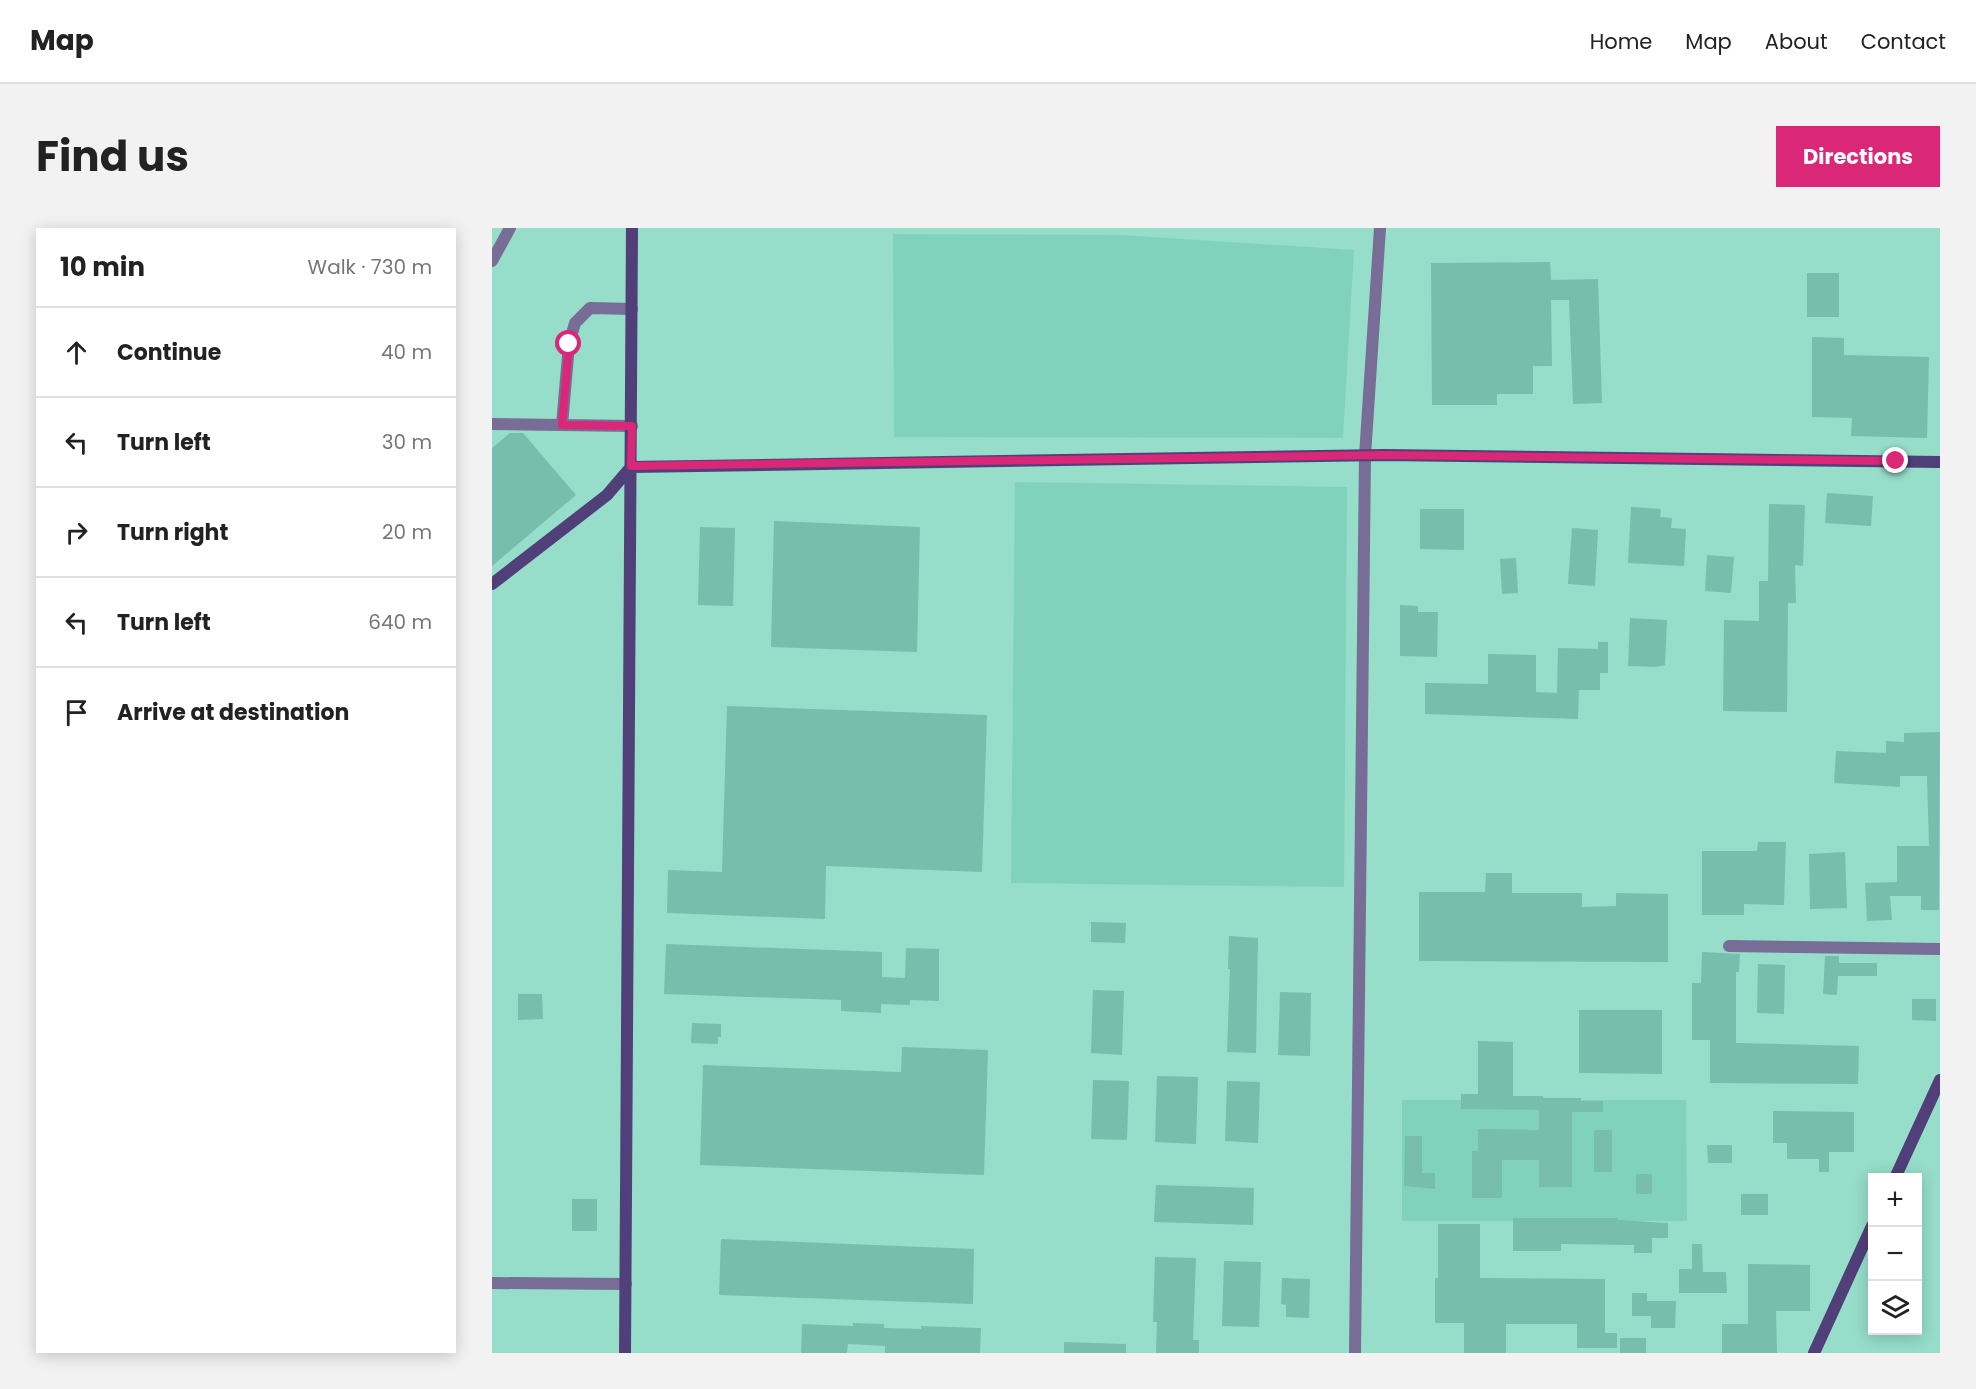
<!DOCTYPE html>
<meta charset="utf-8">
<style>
:root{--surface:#fff;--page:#f2f2f2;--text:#222;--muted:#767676;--line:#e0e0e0;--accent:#db2777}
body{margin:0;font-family:Poppins,sans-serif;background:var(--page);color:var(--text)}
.controls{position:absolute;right:18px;bottom:18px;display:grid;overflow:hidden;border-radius:0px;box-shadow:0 3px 15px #0003}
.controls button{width:54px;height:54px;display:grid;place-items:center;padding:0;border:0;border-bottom:2px solid var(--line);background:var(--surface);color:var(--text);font:30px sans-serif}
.stop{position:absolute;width:18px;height:18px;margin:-14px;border:4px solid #db2777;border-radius:50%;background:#fff}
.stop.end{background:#db2777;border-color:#fff;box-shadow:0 2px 6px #0008}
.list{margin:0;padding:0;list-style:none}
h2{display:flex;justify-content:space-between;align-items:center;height:78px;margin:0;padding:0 24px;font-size:26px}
h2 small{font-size:20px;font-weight:400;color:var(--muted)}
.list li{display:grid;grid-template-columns:39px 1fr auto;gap:18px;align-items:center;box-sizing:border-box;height:90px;padding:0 24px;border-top:2px solid var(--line)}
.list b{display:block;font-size:22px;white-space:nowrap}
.list em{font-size:20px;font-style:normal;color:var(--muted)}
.icon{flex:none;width:33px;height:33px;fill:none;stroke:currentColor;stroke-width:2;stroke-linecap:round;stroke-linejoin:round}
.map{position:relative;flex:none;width:1448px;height:1125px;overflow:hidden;border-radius:0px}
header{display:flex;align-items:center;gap:36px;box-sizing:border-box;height:84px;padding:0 30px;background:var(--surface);border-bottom:2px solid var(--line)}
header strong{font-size:28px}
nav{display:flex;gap:33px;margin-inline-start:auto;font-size:21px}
.intro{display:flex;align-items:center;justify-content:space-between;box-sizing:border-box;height:144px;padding:0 36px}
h1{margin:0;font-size:42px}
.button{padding:15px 27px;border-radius:0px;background:var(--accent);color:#fff;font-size:21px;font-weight:700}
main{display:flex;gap:36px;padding:0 36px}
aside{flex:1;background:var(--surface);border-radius:0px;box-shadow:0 3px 15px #0003}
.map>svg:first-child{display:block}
.built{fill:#81d2bd}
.building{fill:#78beac}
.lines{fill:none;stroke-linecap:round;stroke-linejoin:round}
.street{stroke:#776d96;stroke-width:12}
.secondary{stroke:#503f79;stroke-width:12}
.route{stroke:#db2777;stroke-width:8}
</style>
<header>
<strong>Map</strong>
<nav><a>Home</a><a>Map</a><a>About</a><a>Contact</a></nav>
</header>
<div class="intro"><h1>Find us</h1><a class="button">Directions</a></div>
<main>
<aside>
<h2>10 min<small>Walk · 730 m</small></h2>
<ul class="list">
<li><svg class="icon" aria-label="ahead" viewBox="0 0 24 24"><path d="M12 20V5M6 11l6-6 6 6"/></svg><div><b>Continue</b></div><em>40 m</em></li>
<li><svg class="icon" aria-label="left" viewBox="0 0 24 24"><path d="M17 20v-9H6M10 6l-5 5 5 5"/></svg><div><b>Turn left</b></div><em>30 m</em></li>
<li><svg class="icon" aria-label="right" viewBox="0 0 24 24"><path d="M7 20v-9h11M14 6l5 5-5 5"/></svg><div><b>Turn right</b></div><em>20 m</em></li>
<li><svg class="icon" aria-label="left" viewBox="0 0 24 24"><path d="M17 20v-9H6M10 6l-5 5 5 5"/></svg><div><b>Turn left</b></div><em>640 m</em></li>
<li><svg class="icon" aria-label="arrive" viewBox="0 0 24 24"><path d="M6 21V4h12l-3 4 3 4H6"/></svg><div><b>Arrive at destination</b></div></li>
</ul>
</aside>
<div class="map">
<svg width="1448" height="1125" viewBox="0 0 1448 1125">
<rect width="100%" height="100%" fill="#96ddca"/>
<!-- built -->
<path class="built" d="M401,6L629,7L862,22L851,210L402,209Z
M523,254L855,259L852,659L519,655Z
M910,872H1194L1195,993H910Z"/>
<!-- building -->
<path class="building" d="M1058,34L1059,52L1106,51L1110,175L1081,176L1077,72H1059L1060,138H1041V166H1005V177H940L939,35Z
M1315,45H1347V89H1315Z
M1320,109L1352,110V127L1437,129L1435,210L1359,208L1360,190L1320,189Z
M18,205H31L84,267L0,338V220Z
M1335,265L1381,268L1379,298L1333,295Z
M1277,276L1313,277L1311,338L1303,337L1304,375H1296L1295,484L1231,483L1232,392L1267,393V353H1276Z
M1139,279L1169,281L1168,289L1180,290L1179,300L1194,301L1192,338L1136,335Z
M928,281H972V322L928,321Z
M282,293L428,299L425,424L279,419Z
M208,299L243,300L241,378L206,377Z
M1080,300L1106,302L1103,358L1076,356Z
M1215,327L1242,329L1239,365L1213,363Z
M1024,330L1026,365L1010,366L1008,331Z
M908,377L926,378V384H946L945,429L908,428Z
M1138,390L1175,392L1173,437L1164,439L1136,438Z
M1106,414H1116V445H1108V462H1087L1086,491L933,486V455L996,456V426L1044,427V464L1065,465L1066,420L1106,421Z
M235,478L495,487L490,644L334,638L333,691L175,685L176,642L230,644Z
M1448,504L1447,682H1429V668H1398L1400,692L1375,693L1373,655L1405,654V618H1437L1435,548H1408V559L1342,555L1344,523L1394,525V513L1412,514V505Z
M1266,614H1294L1292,677L1252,676V687H1210V623H1265Z
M1353,624L1355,680L1318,681L1317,626Z
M994,645H1020V665H1090V679L1124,678V665L1176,666V734L927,733V664H993Z
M599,694L634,695L633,715L599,714Z
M737,708L766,710L764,825L735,824L738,741H736Z
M174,716L390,724V749L413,750L414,720L447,721V773L418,772V777L389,776V785L349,783V772L172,766Z
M1210,724L1248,726L1247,744H1244V815L1367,818L1366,856L1218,855V812H1200V755H1209Z
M1333,728H1347V735H1385V748H1346L1345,767L1331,766Z
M1266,736L1293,737L1292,786L1265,785Z
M601,762L632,763L630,827L599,825Z
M788,764L819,765L818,828L786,827Z
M26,766H50L51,791L26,792Z
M1420,771H1444V793L1420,792Z
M1087,782H1170V846L1087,845Z
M200,795L229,796V809H226V816L199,815Z
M986,813L1021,814V868H1051V870H1089V873H1111V884H1080V959H1047V932H1010V970H980V923H986V901L1047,902V882L969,881V866H986Z
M410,819L496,822L492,947L208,937L211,837L409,844Z
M665,848L706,849L704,916L663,914Z
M601,852L637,853L635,912L599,911Z
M735,853L768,854L766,915L733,913Z
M1281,883L1362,884V924H1337V944H1327V931H1295V915H1281Z
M1102,902H1120V944H1102Z
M913,908H930V945H943V961L912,958Z
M1215,917H1240V935H1216Z
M1144,946H1160V966H1144Z
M664,957L762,960L761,997L662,994Z
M1249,966H1276V987H1249Z
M80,971H105V1003H80Z
M1021,990H1126V992L1176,995V1010H1160V1025H1142V1017L1069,1016V1023H1021Z
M946,996H988V1050L1113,1051V1105H1125V1120H1085V1096H1014V1125H972V1095H943V1050H946Z
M229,1011L482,1021L481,1076L227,1067Z
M1200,1016H1210L1211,1044H1234L1235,1065H1187V1041H1200Z
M663,1029L704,1030L701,1112H707V1125H664L665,1094H661Z
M732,1033L769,1034L767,1099L730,1098Z
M1256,1036L1318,1037V1083H1284L1285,1125H1230V1096H1256Z
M790,1050L818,1051L817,1090L794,1089V1077L789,1076Z
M1140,1065H1155V1073H1184L1183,1100H1159V1088H1140Z
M361,1095L392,1096V1100L429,1101V1098L489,1100L488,1125H393V1118L356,1116L355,1125H309L310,1096L361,1098Z
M1128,1110H1154V1125H1128Z
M572,1114L634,1116V1125H572Z"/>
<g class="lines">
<!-- street -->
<path class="street" d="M0,33L18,0
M0,196L140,198
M70,197L77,116L83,95L98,80L140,81
M1237,718L1448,721
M0,1055L134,1056
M863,1125L873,228L888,0"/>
<!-- secondary -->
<path class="secondary" d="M0,356L115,267L139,239L892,227L1448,234
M1403,950L1448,852
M133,1125L140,0
M1322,1125L1380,998"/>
</g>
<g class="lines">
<!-- route -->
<path class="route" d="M77,116L70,197L140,198L139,238L892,227L1404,233"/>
</g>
</svg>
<div class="controls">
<button>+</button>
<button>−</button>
<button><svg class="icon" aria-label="layers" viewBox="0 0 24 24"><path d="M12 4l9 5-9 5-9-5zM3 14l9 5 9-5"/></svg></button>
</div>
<div class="stop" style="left:77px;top:116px"></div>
<div class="stop end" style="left:1404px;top:233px"></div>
</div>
</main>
